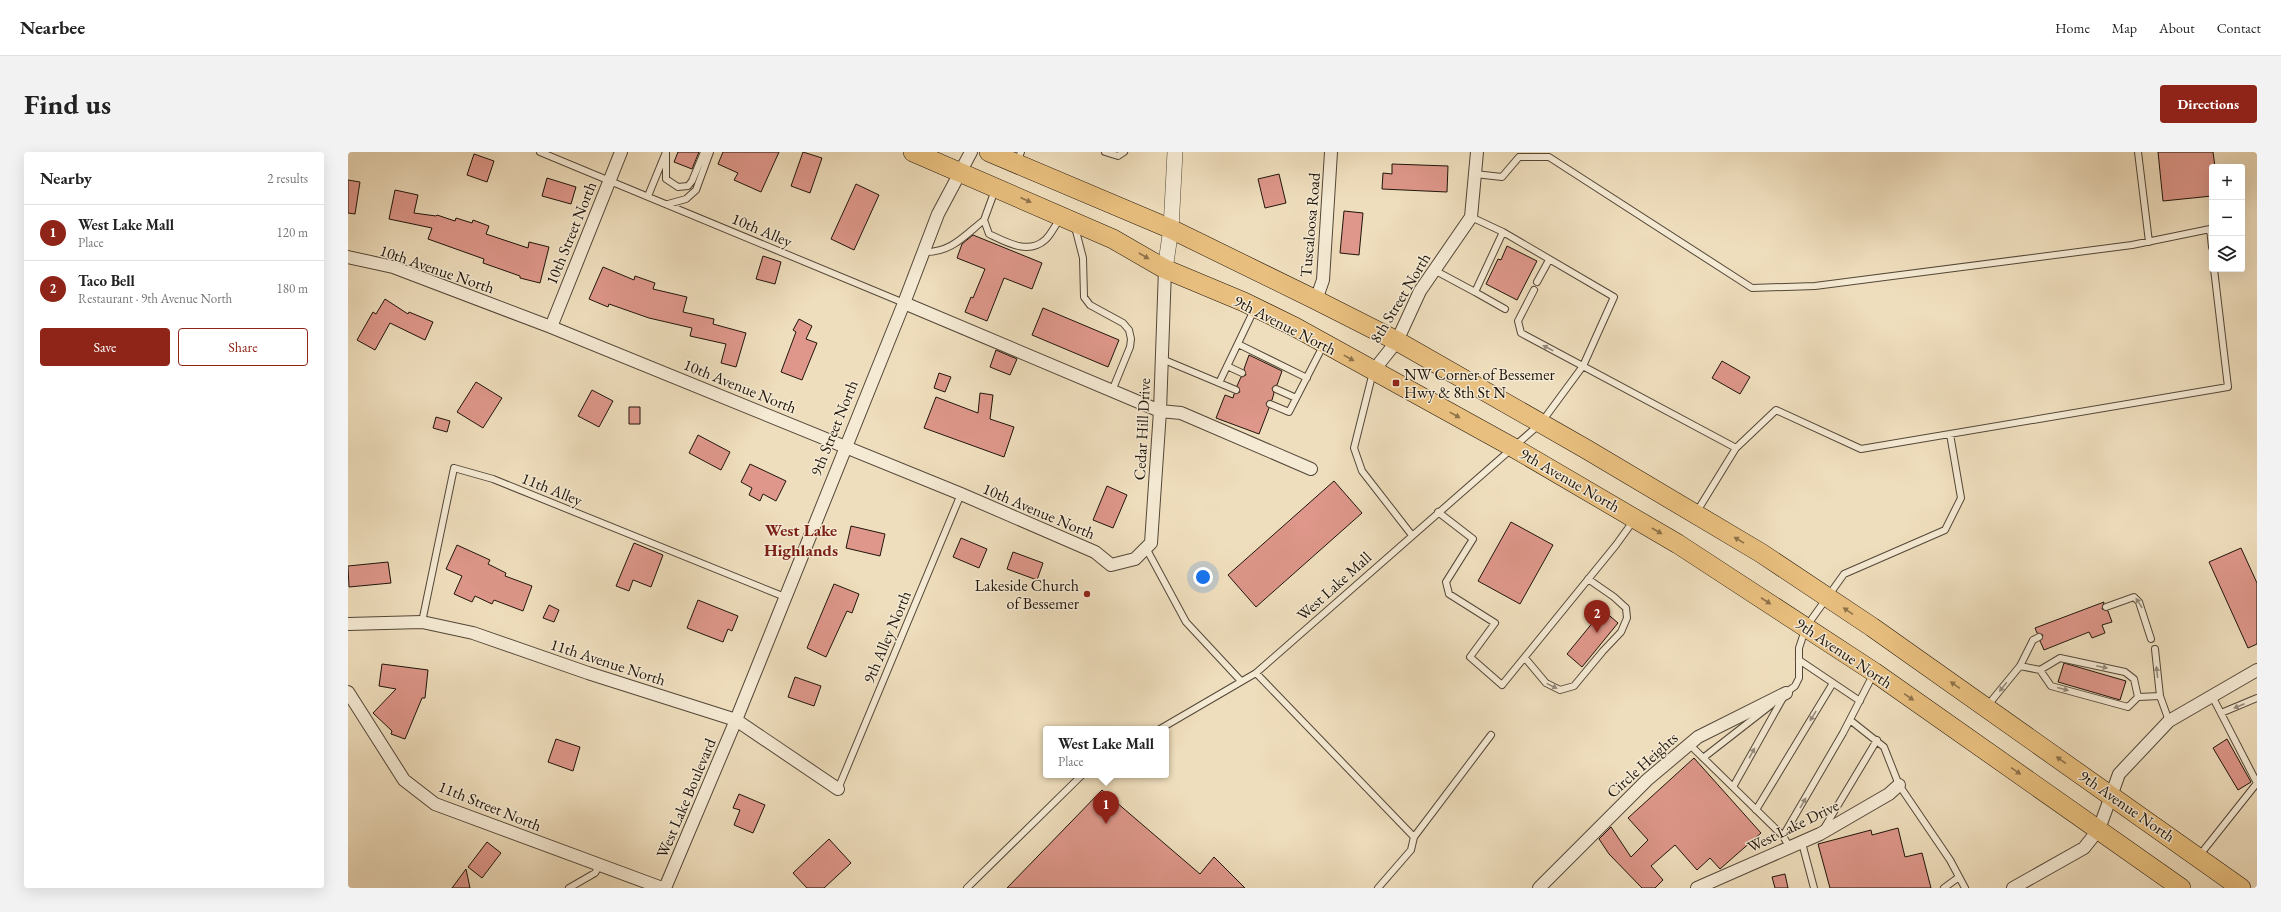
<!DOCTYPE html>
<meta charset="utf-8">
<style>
:root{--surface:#fff;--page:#f2f2f2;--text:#222;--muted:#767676;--line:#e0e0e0;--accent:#8f2418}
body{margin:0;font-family:"EB Garamond",serif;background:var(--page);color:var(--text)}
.controls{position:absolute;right:12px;top:12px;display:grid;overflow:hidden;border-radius:4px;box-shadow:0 4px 16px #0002}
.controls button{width:36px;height:36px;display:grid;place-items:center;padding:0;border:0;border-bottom:1px solid var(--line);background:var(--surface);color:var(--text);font:20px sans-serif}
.you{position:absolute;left:855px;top:425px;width:14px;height:14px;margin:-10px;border:3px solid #fff;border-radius:50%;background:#1a73e8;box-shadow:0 0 0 6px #1a73e833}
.badge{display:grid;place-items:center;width:26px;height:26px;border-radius:50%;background:var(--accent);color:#fff;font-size:13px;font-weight:700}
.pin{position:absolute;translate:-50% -33px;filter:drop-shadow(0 1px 2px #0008)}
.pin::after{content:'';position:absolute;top:21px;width:14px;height:12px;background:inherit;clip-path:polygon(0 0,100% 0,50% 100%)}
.popup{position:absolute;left:695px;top:574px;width:126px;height:52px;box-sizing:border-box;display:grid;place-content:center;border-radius:4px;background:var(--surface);filter:drop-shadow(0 1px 3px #0005);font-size:13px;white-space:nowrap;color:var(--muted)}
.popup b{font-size:15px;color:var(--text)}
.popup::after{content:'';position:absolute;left:50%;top:100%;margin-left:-8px;border:8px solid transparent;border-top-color:var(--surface)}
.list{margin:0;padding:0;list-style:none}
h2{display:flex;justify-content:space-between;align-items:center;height:52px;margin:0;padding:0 16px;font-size:17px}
h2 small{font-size:13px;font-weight:400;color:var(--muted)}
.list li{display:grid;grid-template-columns:26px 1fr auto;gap:12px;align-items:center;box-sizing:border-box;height:56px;padding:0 16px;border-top:1px solid var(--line)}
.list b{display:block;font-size:15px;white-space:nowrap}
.list p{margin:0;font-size:13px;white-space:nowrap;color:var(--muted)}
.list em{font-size:13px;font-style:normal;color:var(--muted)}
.actions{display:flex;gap:8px;padding:12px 16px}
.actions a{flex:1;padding:9px 0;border:1px solid var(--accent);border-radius:4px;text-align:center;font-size:14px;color:var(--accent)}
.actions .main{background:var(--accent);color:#fff}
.icon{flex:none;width:22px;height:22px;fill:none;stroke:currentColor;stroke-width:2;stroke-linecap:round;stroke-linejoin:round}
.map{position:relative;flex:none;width:1909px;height:736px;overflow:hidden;border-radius:4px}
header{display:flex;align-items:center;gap:24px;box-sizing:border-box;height:56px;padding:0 20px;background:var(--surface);border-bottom:1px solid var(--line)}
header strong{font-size:19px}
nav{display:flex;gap:22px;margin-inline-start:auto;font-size:14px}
.intro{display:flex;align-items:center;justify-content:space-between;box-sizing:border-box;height:96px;padding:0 24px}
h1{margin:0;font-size:28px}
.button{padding:10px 18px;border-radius:4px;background:var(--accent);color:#fff;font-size:14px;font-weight:700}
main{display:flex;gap:24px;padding:0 24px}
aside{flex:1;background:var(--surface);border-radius:4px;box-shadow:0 4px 16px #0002}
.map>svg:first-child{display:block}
.building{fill:#de978a;stroke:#1f150b}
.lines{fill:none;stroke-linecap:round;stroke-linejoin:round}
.service-casing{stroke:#534738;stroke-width:8}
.minor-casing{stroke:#534738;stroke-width:14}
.tertiary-casing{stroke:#534738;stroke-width:16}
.primary-casing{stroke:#1f150b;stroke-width:20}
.service{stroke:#f5ead4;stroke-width:6}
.minor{stroke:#f5ead4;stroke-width:12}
.tertiary{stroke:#f5ead4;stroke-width:15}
.primary{stroke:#e8bf7e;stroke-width:19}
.oneway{fill:#8e724a}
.oneway2{fill:#958a7a}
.poi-dot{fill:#8f2418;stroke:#f5ead4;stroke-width:1.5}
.labels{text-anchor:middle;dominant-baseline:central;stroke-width:3;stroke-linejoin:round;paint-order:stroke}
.street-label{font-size:16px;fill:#1f150b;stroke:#f5ead4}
.poi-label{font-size:16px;fill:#1f150b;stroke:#f5ead4;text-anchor:start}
.neighbourhood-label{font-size:17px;font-weight:bold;fill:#7a1f14;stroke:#f5ead4}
</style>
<header>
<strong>Nearbee</strong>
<nav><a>Home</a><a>Map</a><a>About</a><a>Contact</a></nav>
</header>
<div class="intro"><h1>Find us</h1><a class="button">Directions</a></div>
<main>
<aside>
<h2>Nearby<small>2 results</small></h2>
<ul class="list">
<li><span class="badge">1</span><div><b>West Lake Mall</b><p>Place</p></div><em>120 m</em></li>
<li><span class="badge">2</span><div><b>Taco Bell</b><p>Restaurant · 9th Avenue North</p></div><em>180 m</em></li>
</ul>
<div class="actions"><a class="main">Save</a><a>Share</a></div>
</aside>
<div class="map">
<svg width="1909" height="736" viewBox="0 0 1909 736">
<rect width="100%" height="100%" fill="#efdebd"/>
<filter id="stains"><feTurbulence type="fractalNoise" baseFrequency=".005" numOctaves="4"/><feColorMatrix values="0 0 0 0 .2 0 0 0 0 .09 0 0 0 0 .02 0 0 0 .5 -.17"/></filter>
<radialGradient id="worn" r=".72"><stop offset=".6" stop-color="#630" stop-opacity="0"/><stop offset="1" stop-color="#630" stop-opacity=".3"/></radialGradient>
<!-- building -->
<path class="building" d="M330,0H351L344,17L326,10Z
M375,0H431L413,40L386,28L390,21L370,12Z
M455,0L474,6L462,41L443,34Z
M1810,0H1865L1867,15H1864V44L1815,49Z
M126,2L146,9L139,30L119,23Z
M1044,12L1100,14L1099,40L1034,37L1035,21L1044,22Z
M931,22L938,51L917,56L910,27Z
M199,26L228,35L223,52L194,44Z
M0,28L12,30L7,62L0,61Z
M508,32L531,43L506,98L483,87Z
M47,38L70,43L66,61L88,64L89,63L107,69L108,66L124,71L125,68L141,74L138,82L180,96L181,90L201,95L192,131L172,126V124L135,111L136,107L80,87L84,76L41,67Z
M996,59L1015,61L1011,103L992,101Z
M625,83L694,111L684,137L656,126L639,169L617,160L623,145L625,146L637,117L609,106L614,92Z
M1159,94L1189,109L1169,148L1138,132L1150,107L1153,108Z
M415,104L433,110L427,132L408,127Z
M255,115L286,128L287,124L307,131L305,137L339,145L335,160L366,167L365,172L398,181L388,215L373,211L378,192L342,184L344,176L301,166L261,152L260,155L241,147Z
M37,147L60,162L61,160L85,170L77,188L42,171L27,198L9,188L25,160L28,162Z
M695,156L771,188L760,215L684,183Z
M451,167L464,174L458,187L469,191L454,228L433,220L448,180L445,178Z
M648,198L669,207L662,223L642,215Z
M901,203L934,219L929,233L924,236L926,241L924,248L918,251L921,256L911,282L868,266L877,243L885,246L886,242L892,240L889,234L893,225L898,223L896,217Z
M1374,209L1402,225L1392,242L1364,226Z
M591,221L603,225L597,240L586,236Z
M128,230L154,246L135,276L109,260Z
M244,238L265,249L251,275L230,264Z
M632,241L645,243L642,267L666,275L656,305L576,276L588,245L630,261Z
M281,255H292V272H281Z
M88,265L102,269L99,280L85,276Z
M350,283L382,300L373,318L341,301Z
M402,312L438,329L428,349L415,342L412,349L401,343L404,336L393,330Z
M986,329L1014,361L908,455L880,423Z
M759,334L779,343L765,376L745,368Z
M1163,370L1205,393L1172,452L1130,429Z
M503,374L537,382L532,404L498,396Z
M613,386L639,397L631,416L605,405Z
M286,391L315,403L303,435L285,428L281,439L268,434Z
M109,393L142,408L140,412L158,421L157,424L184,434L175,459L146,448L144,452L127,444L124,450L106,442L114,424L98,417Z
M1893,396L1909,431V492L1900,496L1861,410Z
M665,400L695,411L689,428L659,417Z
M40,410L43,431L1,435L0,414Z
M486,432L511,442L504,461L499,459L478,505L459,496Z
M350,448L390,464L384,479L380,477L375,490L339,476Z
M1756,450L1754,457L1760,459L1764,470L1754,473L1757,481L1744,486L1741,480L1696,498L1692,489L1695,483L1689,481L1687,476Z
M201,453L211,458L206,470L195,466Z
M1255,458L1270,471L1234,515L1219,502Z
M1716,511L1778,529L1772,548L1710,530Z
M34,512L80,518L77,546H74L57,587L43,582L44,579L25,561L48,537L31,534Z
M447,525L473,534L466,554L440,545Z
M208,587L232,595L225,619L200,610Z
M1879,587L1903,630L1890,638L1865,596Z
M1346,606L1413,681L1372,717L1362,706L1349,718L1327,693L1303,714L1315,728L1307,736H1294L1261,702L1251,687L1263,675L1283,705L1300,688L1280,666Z
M754,638L852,722L866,705L897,736H659Z
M391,642L417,653L405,681L386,673L392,658L385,656Z
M1550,676L1557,705L1574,701L1583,736H1482L1470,692L1523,678L1524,683Z
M481,687L503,711L476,736H459L445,721Z
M139,690L153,701L134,726L120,715Z
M118,717L122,736H104Z
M1437,722L1440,736H1427L1424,725Z"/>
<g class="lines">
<!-- service casing -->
<g class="service-casing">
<path id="service" d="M192,0L556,151
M318,0V27L330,35L340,34L344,29L356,0
M757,0L770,4L776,0
M1790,0L1801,90
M669,10L673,0
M1127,22L1154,25L1171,5H1201L1404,136L1467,134L1784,93L1862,77L1864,95
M647,38L636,68L641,82C658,90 680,103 697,88C703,83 707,73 712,67
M300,44L318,0
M320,52L338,47L348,38L362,0
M1123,65L1155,80
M727,75L735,106L736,145L742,153L775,171L781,178L783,187L782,195L764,239
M575,100C603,101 616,84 636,68
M1189,130L1201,108
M1186,138L1170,169L1173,181L1388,296L1348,361
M1127,140L1157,157
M890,192L959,226
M814,207L888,238
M879,214L894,221
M1025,220L1006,296L1014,319L1063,382
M871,231L906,158
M928,237L948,246
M922,252L941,260L976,192
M1388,296L1428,258L1513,297L1880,235L1866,117
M1090,360L1125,387L1098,430L1101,442L1147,471L1122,505L1154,533L1268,393L1286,368
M798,396L838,470L893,529
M1758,455L1786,445L1791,450L1803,487
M74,470L106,316L145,327L437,445
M1807,497L1812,544L1821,569
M1177,506L1198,531L1212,538L1226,534L1255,499L1273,480L1279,466L1278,456L1266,445L1240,427
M1451,508L1512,549
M1672,514L1692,518L1703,534L1780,555L1790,545L1812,544
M1692,518L1712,506L1777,520L1786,527L1790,545
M908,521L1066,685
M1436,542L1447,534L1451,526V496L1458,475L1496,422L1597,378L1613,346L1602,282
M1640,553L1672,514L1685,488L1691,485
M1873,561L1909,546
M1502,568L1536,595L1551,633L1602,708L1617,736
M812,577L908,521L1193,271L1235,214L1266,145L1155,80L1127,140L1086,118
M1341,592L1435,684L1442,696
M1355,606L1423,553
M1385,635L1436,544
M490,637L613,342
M1408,658L1485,531
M1475,678L1529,588
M1435,684L1495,581L1526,521
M1454,691L1466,736
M1851,704L1909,631L1864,544
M221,736L247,721L251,714
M619,736L734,623
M1030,736L1063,698L1066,685L1143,583
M1596,736L1611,725"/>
</g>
<!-- minor casing -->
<g class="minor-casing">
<path id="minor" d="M0,105L45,115L203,175L613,342L747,400L763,413L787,407L803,391L812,259L817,117
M968,148L975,128L983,0
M556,151L812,259L833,261L963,317
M203,175L273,0
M1026,218L1049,189L1072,139L1123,65L1129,0
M0,472L74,470L125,481L240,521L388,568L490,637
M0,540L56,628L87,652L314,736
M317,736L388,568L556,151L590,62L623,0
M1191,736L1299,628L1350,585L1438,541
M1349,736L1472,682L1541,642L1551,633
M1665,736L1736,696L1751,677L1771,622L1821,569L1909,518"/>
</g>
<!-- tertiary casing -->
<g class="tertiary-casing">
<path id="tertiary" d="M817,117L823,77L827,0"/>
</g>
<!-- primary casing -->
<g class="primary-casing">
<path id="primary" d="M565,0L765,87L817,117L896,150L947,175L1166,296L1330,392L1526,520L1833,736
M641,0L823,77L968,148L1049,189L1238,297L1413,401L1524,475L1893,736"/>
</g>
<!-- service -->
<use href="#service" class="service"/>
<!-- minor -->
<use href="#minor" class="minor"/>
<!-- tertiary -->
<use href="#tertiary" class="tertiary"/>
<!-- primary -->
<use href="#primary" class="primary"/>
</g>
<!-- one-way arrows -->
<defs><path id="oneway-solid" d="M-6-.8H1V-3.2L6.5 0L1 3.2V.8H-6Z"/></defs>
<g class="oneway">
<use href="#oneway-solid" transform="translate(678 48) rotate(24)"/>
<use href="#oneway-solid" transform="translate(796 104) rotate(30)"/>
<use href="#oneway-solid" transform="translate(1001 206) rotate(29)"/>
<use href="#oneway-solid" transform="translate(1107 263) rotate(29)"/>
<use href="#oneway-solid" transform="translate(1309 379) rotate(30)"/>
<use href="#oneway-solid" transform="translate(1391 388) rotate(-149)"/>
<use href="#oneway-solid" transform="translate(1418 449) rotate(33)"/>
<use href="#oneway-solid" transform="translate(1500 459) rotate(-146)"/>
<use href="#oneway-solid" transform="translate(1607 533) rotate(-145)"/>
<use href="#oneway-solid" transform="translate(1561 545) rotate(35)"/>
<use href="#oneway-solid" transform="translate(1713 608) rotate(-145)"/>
<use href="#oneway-solid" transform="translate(1668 619) rotate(35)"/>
</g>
<g class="oneway2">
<use href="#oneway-solid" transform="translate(1200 196) rotate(-152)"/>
<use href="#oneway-solid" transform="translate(1791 451) rotate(-123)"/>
<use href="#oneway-solid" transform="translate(1754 515) rotate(12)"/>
<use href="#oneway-solid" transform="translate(1809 520) rotate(-96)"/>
<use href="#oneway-solid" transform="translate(1204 534) rotate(26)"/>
<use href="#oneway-solid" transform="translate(1655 535) rotate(129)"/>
<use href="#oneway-solid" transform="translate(1715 537) rotate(15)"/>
<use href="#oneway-solid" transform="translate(1891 554) rotate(157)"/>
<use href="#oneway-solid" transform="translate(1465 564) rotate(122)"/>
<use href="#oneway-solid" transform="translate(1404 601) rotate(-61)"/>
<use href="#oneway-solid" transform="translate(1455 651) rotate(-60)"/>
</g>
<!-- markers -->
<g class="poi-dot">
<rect x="1044" y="227" width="8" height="8" rx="2"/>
<circle cx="739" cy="442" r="4"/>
</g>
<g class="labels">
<!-- street labels -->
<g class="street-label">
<text transform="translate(962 73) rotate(-85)">Tuscaloosa Road</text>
<text transform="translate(414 78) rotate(23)">10th Alley</text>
<text transform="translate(223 81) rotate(-68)">10th Street North</text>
<text transform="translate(89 117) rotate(19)">10th Avenue North</text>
<text transform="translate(1052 146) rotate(-59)">8th Street North</text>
<text transform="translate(937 173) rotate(27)">9th Avenue North</text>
<text transform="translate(392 234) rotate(22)">10th Avenue North</text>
<text transform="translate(486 276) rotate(-68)">9th Street North</text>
<text transform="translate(794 277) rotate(-87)">Cedar Hill Drive</text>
<text transform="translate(1222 328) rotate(30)">9th Avenue North</text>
<text transform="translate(204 337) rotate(22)">11th Alley</text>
<text transform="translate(691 359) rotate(23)">10th Avenue North</text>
<text transform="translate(986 434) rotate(-42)">West Lake Mall</text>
<text transform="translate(539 485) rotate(-67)">9th Alley North</text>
<text transform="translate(1496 501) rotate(34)">9th Avenue North</text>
<text transform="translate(260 510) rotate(18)">11th Avenue North</text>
<text transform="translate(1294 613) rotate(-42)">Circle Heights</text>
<text transform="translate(338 646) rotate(-67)">West Lake Boulevard</text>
<text transform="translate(142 654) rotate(22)">11th Street North</text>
<text transform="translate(1779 654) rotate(35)">9th Avenue North</text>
<text transform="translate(1445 674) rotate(-26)">West Lake Drive</text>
</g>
<!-- poi labels -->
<g class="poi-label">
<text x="1056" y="222">NW Corner of Bessemer<tspan x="1056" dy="18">Hwy &amp; 8th St N</tspan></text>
<text x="731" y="433" text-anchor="end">Lakeside Church<tspan x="731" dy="18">of Bessemer</tspan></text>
</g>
<!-- neighbourhood labels -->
<g class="neighbourhood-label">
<text x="453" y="378">West Lake<tspan x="453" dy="20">Highlands</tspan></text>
</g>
</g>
<rect width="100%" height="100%" filter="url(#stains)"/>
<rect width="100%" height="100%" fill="url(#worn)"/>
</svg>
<div class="controls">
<button>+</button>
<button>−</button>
<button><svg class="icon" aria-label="layers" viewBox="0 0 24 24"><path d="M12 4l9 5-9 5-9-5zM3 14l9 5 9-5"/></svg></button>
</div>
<div class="you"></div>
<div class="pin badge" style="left:758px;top:672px">1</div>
<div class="popup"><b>West Lake Mall</b>Place</div>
<div class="pin badge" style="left:1249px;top:481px">2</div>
</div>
</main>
